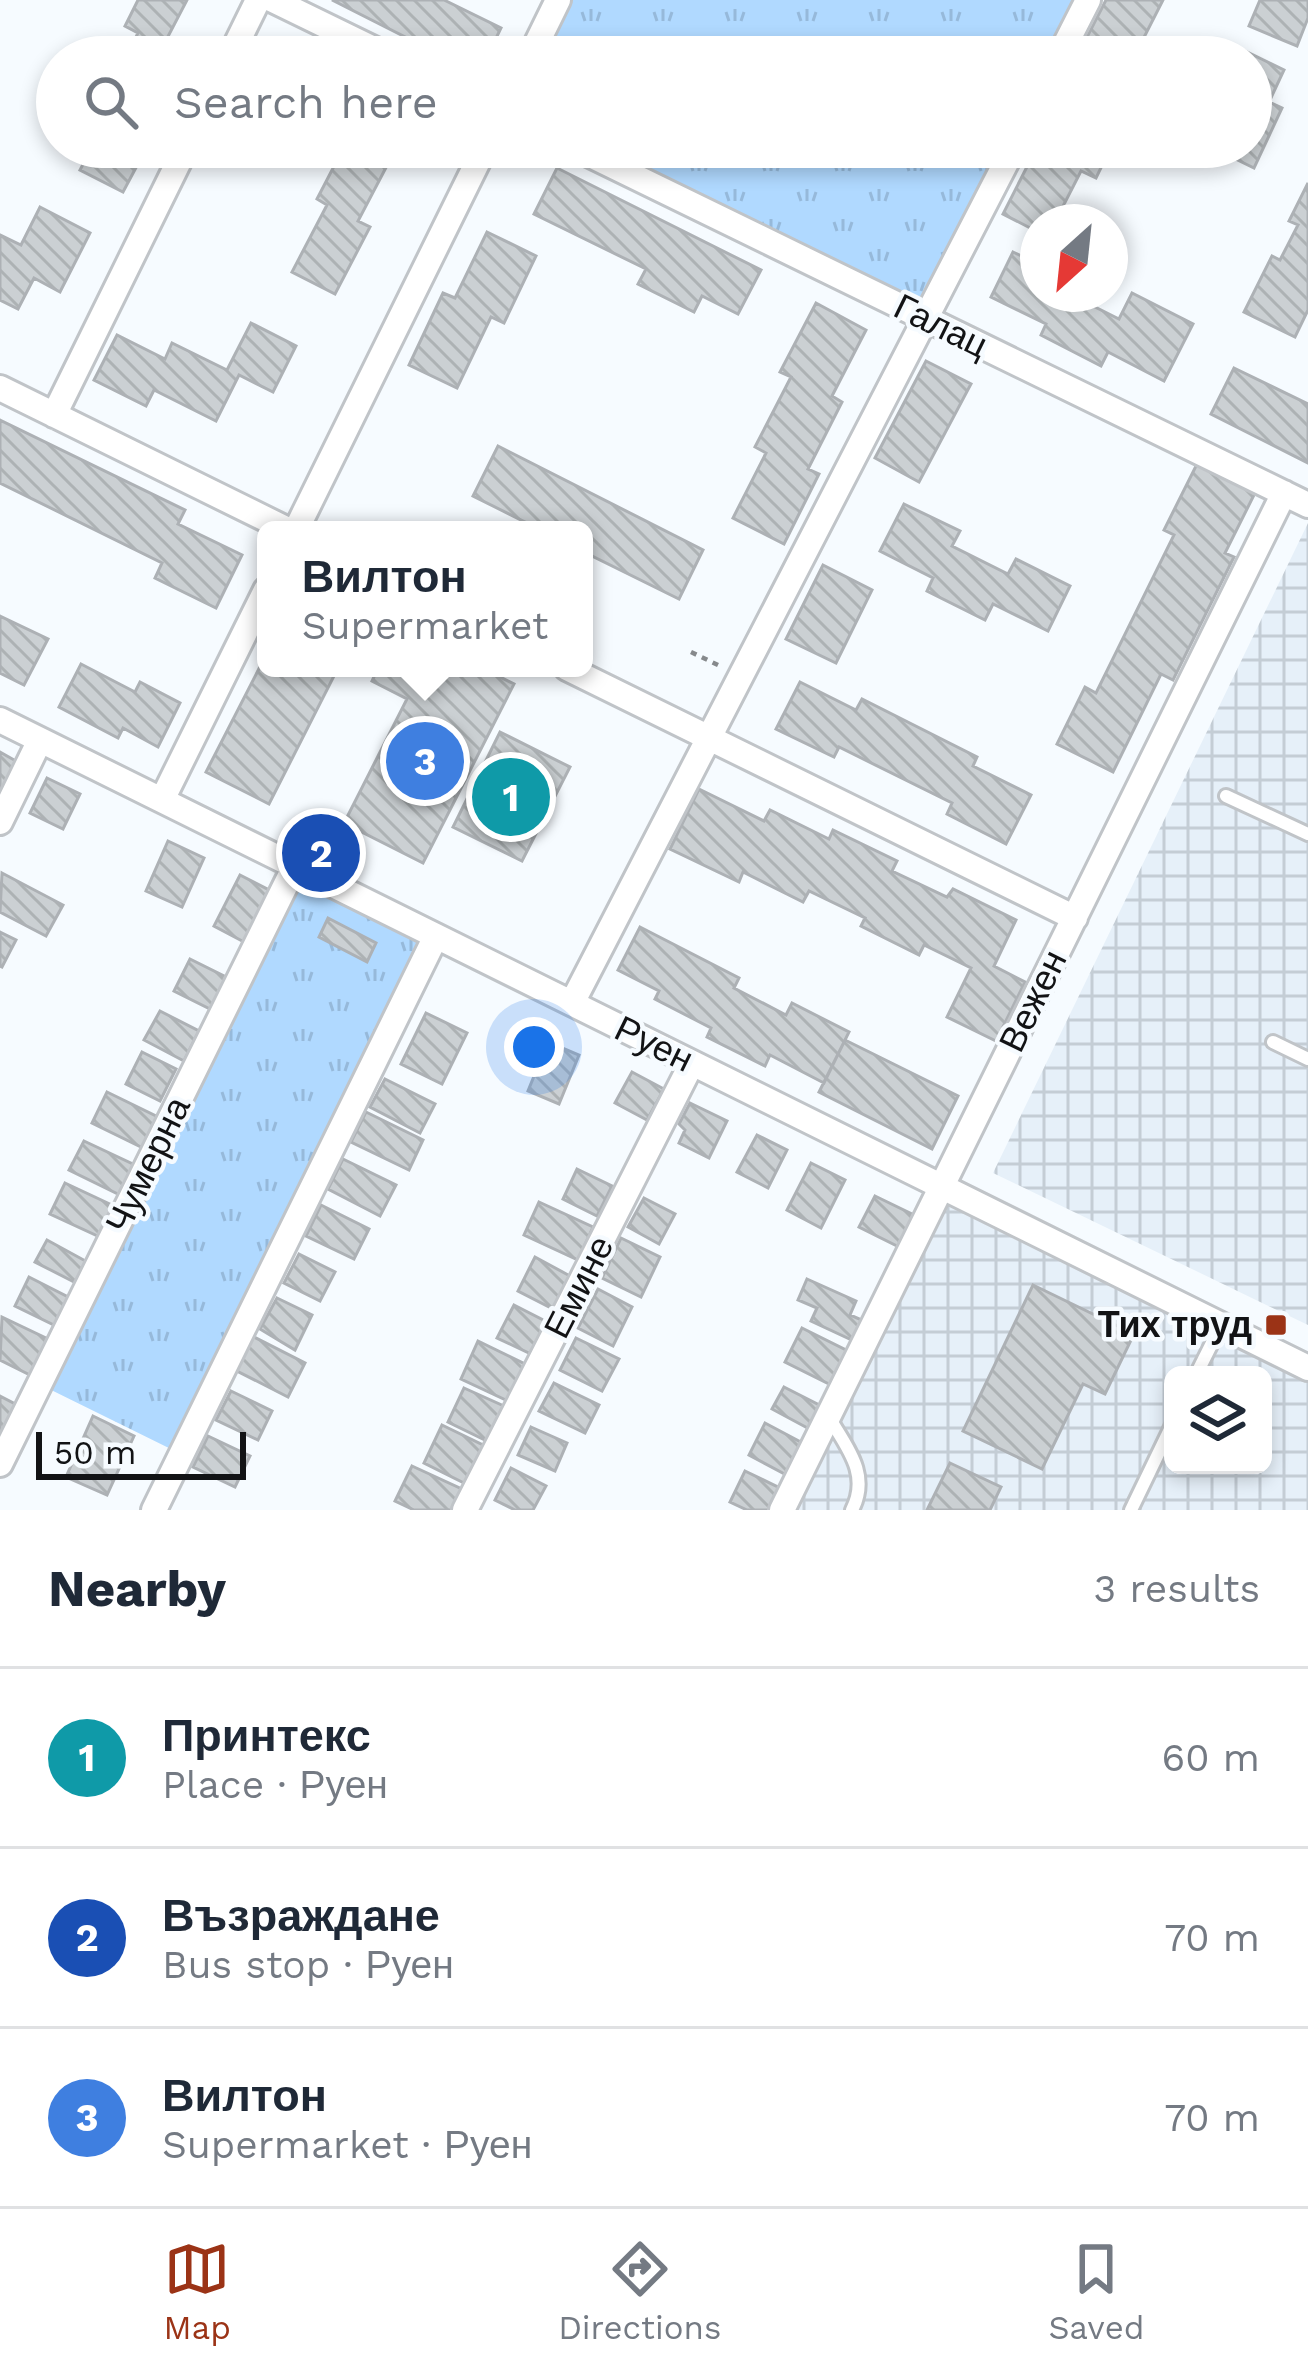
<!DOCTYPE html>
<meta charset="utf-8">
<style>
:root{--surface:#fff;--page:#f6f6f7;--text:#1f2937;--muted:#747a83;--line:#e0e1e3;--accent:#9b3316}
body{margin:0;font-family:"Work Sans",sans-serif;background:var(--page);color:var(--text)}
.controls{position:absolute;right:36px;bottom:36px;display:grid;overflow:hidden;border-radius:18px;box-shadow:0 6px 18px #0003}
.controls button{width:108px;height:108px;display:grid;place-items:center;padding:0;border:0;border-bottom:3px solid var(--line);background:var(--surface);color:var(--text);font:60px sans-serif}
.compass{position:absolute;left:1020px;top:204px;width:108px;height:108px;border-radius:50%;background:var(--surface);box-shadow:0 6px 18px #0003;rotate:207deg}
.scale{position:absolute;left:36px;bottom:30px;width:210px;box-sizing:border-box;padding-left:12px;border:6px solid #121315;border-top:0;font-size:33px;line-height:42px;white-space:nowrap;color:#121315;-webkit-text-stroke:9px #f6fbff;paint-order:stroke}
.you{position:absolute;left:534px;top:1047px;width:42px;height:42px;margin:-30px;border:9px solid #fff;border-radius:50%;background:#1a73e8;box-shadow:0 0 0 18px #1a73e833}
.badge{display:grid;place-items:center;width:78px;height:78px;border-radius:50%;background:var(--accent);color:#fff;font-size:39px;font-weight:700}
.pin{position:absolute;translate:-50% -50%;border:6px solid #fff;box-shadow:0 3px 12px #0006}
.popup{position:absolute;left:257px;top:521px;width:336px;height:156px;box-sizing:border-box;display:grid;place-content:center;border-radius:18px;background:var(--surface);filter:drop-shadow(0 3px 9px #0005);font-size:39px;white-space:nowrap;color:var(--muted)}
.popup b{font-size:45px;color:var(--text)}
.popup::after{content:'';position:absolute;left:50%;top:100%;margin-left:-24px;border:24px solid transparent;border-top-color:var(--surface)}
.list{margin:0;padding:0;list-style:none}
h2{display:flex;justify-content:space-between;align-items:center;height:156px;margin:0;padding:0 48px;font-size:51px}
h2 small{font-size:39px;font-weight:400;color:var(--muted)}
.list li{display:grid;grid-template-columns:78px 1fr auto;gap:36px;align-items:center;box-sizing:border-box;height:180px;padding:0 48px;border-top:3px solid var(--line)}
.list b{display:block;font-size:45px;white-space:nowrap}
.list p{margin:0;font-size:39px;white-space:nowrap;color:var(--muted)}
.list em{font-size:39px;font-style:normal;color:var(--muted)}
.icon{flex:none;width:66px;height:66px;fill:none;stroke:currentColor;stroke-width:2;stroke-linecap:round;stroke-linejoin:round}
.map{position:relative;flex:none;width:1308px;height:1510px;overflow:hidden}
.search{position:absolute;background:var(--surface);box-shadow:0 6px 18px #0003;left:36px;right:36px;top:36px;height:132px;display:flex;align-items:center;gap:30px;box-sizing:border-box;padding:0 42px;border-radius:66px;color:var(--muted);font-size:45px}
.sheet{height:696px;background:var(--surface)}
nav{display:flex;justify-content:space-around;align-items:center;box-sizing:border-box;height:168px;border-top:3px solid var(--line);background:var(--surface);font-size:33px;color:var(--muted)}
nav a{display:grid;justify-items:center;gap:6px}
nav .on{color:var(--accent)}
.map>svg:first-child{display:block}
.industrial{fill:url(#industrial-grid);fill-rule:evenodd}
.grass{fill:url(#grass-tufts)}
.building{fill:url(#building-back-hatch);stroke:#adb1b5;stroke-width:3}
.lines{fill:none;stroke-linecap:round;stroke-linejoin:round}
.lane-casing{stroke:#c0c4c8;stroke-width:18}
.street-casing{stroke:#c0c4c8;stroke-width:30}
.path{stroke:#86898c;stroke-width:4.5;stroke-dasharray:6 6;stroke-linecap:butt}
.lane{stroke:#fff;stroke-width:12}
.street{stroke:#fff;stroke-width:24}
.poi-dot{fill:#9b3316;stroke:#f6fbff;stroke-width:4.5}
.labels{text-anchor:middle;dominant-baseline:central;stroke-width:9;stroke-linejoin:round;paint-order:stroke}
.street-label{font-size:36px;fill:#121315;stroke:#f6fbff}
.poi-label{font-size:36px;font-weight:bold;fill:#121315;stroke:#f6fbff;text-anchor:end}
</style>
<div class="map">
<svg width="1308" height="1510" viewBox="0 0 1308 1510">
<defs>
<pattern id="industrial-grid" width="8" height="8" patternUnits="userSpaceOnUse" patternTransform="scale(3)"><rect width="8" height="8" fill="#e6f0f9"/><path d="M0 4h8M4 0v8" fill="none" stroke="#c4cdd5"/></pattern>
<pattern id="grass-tufts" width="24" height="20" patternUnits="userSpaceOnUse" patternTransform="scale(3)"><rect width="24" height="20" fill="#b0d9ff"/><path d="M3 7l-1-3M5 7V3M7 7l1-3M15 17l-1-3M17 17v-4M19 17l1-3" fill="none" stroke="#96b9da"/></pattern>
<pattern id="building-back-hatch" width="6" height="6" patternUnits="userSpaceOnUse" patternTransform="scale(3)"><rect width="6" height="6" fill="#cbd0d3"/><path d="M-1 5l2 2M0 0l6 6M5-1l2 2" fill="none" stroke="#adb2b4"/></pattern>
</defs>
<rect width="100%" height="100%" fill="#f6fbff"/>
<!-- industrial -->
<path class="industrial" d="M1308,523V1325L993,1173Z
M942,1187L1308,1368V1510H782ZM1173,1375H1263V1465H1173Z"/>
<!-- grass -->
<path class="grass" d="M558,0H1088L1059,57H530Z
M574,147H1014L926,319Z
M295,866L436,936L181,1454L39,1384Z"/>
<!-- building -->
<path class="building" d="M138,0H187L163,46L179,57H126L138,33L125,26Z
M332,0H444L501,28L487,57H423L409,50L413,41Z
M1106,0H1163L1134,57H1094L1100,46L1086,39Z
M1260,0H1308V18L1297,46L1249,26Z
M1235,46L1284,70L1269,102L1282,108L1254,168L1211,147H1251V57H1230Z
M92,147H147L123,192L80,170Z
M344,147H376L392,156L358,221L370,227L335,294L292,272L327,205L317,199Z
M1037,147L1058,153L1061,147H1111L1096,178L1081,171L1055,222H1038V232L1003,214Z
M557,168L761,270L738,314L702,296L694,312L638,284L646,269L534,214Z
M1308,183V310L1295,337L1244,312L1272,256L1280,260L1298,225L1289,221Z
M40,207L90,233L60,292L34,278L18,309L0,300V235L21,245Z
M487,232L536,256L504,323L491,317L457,388L409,365L443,293L455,298Z
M1013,252L1038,264V294H1069L1119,319L1132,293L1193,324L1164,381L1108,352L1101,366L1041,335L1046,324L991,297Z
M816,303L866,330L832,396L842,402L808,469L819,474L784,544L733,518L766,453L755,447L791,377L780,372Z
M251,323L296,346L273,392L239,375L216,421L154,390L146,406L94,380L117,335L165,359L172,343L227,370Z
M926,361L971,384L919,482L875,458Z
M1234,368L1308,404V463L1211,414Z
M0,420L185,510L178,524L242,555L216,608L155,578L162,563L0,483Z
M498,446L703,550L679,599L584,552V530H541L473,496Z
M1198,462L1256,491L1225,553L1234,557L1173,680L1161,674L1113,772L1057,744L1085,687L1096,693L1174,535L1164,530Z
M904,504L960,531L952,546L1008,574L1016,559L1070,586L1048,631L993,604L985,620L927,591L933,578L880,551Z
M823,565L872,590L836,663L786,639Z
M0,616L48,639L24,685L0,673Z
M266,655V668H338L269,804L206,772Z
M81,664L135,692L140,682L180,703L158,747L123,728L118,738L59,707Z
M378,668H482L514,684L423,863L344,823L407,699L372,681Z
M800,682L856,710L862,699L977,757L973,766L1031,795L1006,844L947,814L952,803L839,747L834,757L776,729Z
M500,732L570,767L522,861L453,827Z
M0,752L16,761L0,793Z
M47,778L80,794L63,829L30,813Z
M699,789L764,821L770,810L829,839L833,830L897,861L892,871L947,897L953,889L1016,920L994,966L1025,982L996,1041L947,1017L971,968L924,945L919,955L861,926L865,918L809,891L803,902L743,872L739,882L670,849Z
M168,841L204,858L182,907L146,891Z
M2,873L63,905L46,936L0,912Z
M240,875L273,892L246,943L214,926Z
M328,918L376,943L367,962L319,937Z
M640,927L739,978L734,988L786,1015L792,1003L849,1032L824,1083L770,1055L765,1066L707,1037L711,1028L655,999L659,991L618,970Z
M0,932L16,940L2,967L0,966Z
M190,959L228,978L212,1010L174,991Z
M160,1011L199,1031L184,1061L144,1040Z
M426,1013L467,1033L442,1084L401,1064Z
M845,1040L958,1096L932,1149L819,1092Z
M548,1042L579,1055L559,1104L528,1091Z
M142,1052L176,1069L160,1101L126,1084Z
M632,1072L664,1089L647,1120L615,1103Z
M385,1079L435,1104L420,1133L370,1107Z
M107,1092L158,1117L143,1148L92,1123Z
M690,1103L727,1121L709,1158L679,1143L685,1130L679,1124Z
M366,1112L423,1140L409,1170L351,1142Z
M757,1135L787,1150L768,1188L737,1172Z
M84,1141L137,1166L122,1196L69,1170Z
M343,1159L396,1185L380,1216L328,1189Z
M811,1163L845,1180L821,1228L787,1210Z
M577,1169L612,1186L597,1216L563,1199Z
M65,1183L116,1207L102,1238L50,1214Z
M875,1196L916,1216L901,1248L859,1227Z
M644,1198L675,1214L659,1244L628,1227Z
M539,1202L593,1227L578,1260L524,1235Z
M321,1205L369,1229L354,1259L306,1236Z
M621,1238L660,1257L641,1297L602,1278Z
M47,1240L91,1264L80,1285L35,1262Z
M299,1254L335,1272L320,1301L284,1283Z
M535,1257L570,1276L553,1309L518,1291Z
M29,1277L72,1299L58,1327L15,1306Z
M807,1279L856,1301L850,1315L864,1321L854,1341L811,1321L817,1308L798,1300Z
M1033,1285L1134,1334L1105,1394L1083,1384L1042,1469L963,1431Z
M598,1289L632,1307L613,1346L578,1328Z
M277,1298L312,1315L295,1350L260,1329Z
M514,1305L547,1322L531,1354L497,1338Z
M2,1317L50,1340L32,1376L0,1360Z
M802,1328L850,1352L833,1386L785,1362Z
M252,1336L305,1363L288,1397L235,1370Z
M576,1338L619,1359L602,1391L560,1370Z
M478,1341L525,1364L508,1401L461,1379Z
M554,1383L599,1405L585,1433L539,1411Z
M784,1387L827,1409L815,1432L772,1409Z
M464,1388L506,1407L489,1442L448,1422Z
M231,1391L272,1411L258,1440L216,1420Z
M0,1396L19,1406L0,1443Z
M93,1416L134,1436L107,1495L66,1477Z
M765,1423L808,1446L792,1478L749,1455Z
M442,1425L485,1446L466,1484L424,1463Z
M531,1427L567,1443L555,1471L518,1455Z
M208,1436L250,1456L235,1487L193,1467Z
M950,1463L1001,1487L990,1510H927Z
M412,1466L464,1490L454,1510H414L395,1501Z
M511,1468L546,1486L533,1510H515L495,1500Z
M745,1471L784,1490L774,1510H747L730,1502Z"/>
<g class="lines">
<!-- lane casing -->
<g class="lane-casing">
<path id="lane" d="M1226,796L1308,834
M1273,1042L1308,1059
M1196,1375L1221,1325
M830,1419C848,1449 870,1475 852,1510
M1131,1510L1173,1423"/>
</g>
<!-- street casing -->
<g class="street-casing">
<path id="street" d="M273,0L390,57
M230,57L258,0
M530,57L558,0
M1059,57L1088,0
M574,147L1308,505
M0,388L288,530
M54,415L186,147
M296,530L485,147
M567,668L1075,918
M0,720L1308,1368
M162,800L266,590
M0,822L40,740
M572,1003L1014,147
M0,1464L295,866
M154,1510L436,936
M465,1510L692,1063
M782,1510L1284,493"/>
</g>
<!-- path -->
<path class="path" d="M691,652L718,665"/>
<!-- lane -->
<use href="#lane" class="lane"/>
<!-- street -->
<use href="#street" class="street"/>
</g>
<!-- markers -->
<rect class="poi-dot" x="1264" y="1313" width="24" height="24" rx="6"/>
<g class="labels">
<!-- street labels -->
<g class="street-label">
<text transform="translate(941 326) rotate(26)">Галац</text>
<text transform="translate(1033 1001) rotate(-64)">Вежен</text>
<text transform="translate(654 1044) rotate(26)">Руен</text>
<text transform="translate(148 1165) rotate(-64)">Чумерна</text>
<text transform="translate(579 1287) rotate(-63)">Емине</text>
</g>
<!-- poi labels -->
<g class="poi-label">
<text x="1252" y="1325">Тих труд</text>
</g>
</g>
</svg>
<div class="controls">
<button><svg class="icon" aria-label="layers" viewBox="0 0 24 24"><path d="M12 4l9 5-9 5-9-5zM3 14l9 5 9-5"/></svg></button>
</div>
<svg class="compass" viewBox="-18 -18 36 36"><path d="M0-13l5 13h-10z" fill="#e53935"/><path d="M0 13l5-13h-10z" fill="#747a83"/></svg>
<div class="scale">50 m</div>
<div class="you"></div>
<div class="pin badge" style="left:511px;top:797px;background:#0f9aa8">1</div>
<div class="pin badge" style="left:321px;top:853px;background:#1a4fb4">2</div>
<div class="pin badge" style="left:425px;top:761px;background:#3f7fe0">3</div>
<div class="popup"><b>Вилтон</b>Supermarket</div>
<div class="search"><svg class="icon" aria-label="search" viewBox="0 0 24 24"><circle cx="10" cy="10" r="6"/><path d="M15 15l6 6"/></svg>Search here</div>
</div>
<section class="sheet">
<h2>Nearby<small>3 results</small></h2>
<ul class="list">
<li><span class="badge" style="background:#0f9aa8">1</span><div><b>Принтекс</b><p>Place · Руен</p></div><em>60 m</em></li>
<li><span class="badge" style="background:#1a4fb4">2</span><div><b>Възраждане</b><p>Bus stop · Руен</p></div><em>70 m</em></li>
<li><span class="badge" style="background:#3f7fe0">3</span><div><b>Вилтон</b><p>Supermarket · Руен</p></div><em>70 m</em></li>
</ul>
</section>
<nav>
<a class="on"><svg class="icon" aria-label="map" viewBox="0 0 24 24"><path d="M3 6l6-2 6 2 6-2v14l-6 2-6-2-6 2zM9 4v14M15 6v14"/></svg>Map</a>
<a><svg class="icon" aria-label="directions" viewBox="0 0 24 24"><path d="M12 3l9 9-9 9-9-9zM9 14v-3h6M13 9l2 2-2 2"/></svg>Directions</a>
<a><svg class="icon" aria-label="saved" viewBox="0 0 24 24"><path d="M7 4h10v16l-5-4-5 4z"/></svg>Saved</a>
</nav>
